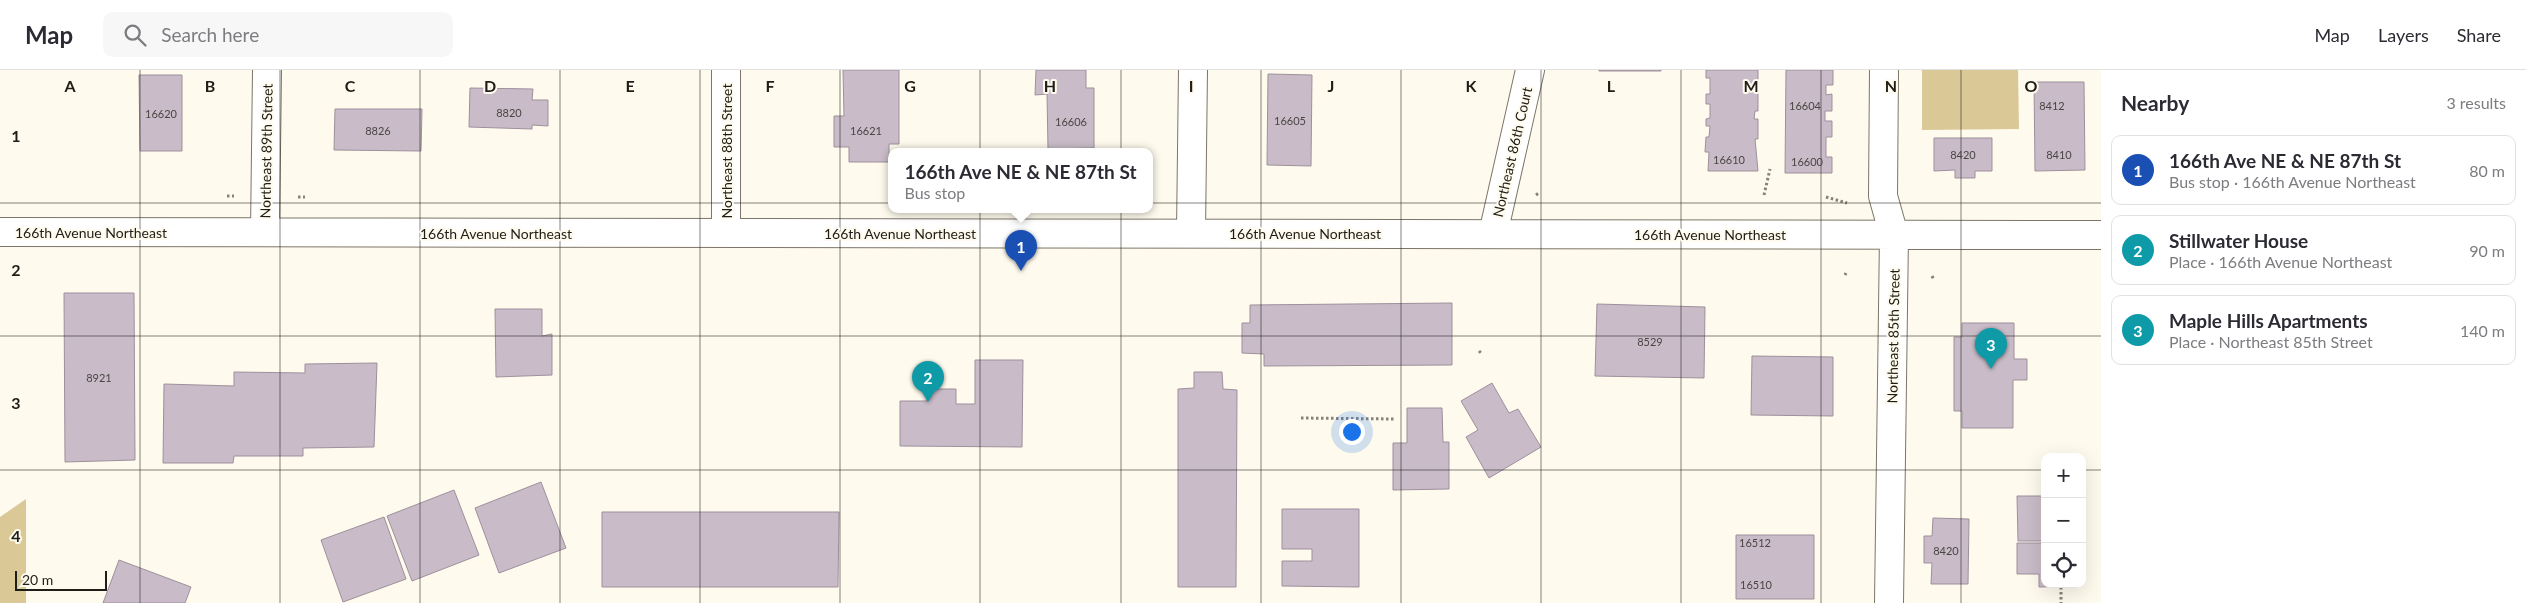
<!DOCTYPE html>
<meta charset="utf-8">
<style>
:root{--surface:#fff;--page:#f7f7f7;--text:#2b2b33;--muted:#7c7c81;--line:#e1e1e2;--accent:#1a73e8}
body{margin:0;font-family:Lato,sans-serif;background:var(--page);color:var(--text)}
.controls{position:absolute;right:15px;bottom:15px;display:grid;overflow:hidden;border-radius:10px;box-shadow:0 5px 20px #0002}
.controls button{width:45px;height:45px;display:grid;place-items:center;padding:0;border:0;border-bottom:1px solid var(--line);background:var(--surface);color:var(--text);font:25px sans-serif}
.scale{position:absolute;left:15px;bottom:12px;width:92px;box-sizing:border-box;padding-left:5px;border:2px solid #1f1d17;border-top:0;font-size:14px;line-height:18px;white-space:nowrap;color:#1f1d17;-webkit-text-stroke:4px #fefaed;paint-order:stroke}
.you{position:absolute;left:1351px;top:361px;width:18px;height:18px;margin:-12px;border:4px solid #fff;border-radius:50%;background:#1a73e8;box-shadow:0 0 0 8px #1a73e833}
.badge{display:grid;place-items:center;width:32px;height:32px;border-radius:50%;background:var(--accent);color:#fff;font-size:16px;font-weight:700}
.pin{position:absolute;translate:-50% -41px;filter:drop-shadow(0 1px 2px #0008)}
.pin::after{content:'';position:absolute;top:26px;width:18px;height:15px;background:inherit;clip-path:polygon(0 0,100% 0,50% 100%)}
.popup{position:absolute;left:888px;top:78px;width:265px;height:65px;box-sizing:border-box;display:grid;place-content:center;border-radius:10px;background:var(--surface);filter:drop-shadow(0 1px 4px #0005);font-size:16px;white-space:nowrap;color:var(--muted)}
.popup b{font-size:19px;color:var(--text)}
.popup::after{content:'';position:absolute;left:50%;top:100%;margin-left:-10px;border:10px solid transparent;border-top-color:var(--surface)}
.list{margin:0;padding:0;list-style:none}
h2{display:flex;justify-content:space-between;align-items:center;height:65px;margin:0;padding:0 20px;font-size:21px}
h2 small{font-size:16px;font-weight:400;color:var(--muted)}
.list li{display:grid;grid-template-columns:32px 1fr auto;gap:15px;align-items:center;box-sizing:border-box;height:70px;margin:0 10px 10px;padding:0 10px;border:1px solid var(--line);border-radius:10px}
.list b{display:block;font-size:19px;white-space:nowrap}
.list p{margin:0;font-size:16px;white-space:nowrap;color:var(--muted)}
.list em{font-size:16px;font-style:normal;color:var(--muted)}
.icon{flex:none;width:28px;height:28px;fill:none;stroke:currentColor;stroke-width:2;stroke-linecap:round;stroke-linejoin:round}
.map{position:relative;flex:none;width:2101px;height:533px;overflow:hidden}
header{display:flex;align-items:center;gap:30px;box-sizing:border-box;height:70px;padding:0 25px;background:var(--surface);border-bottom:1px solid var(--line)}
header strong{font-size:24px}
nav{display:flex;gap:28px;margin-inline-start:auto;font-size:18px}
.search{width:350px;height:45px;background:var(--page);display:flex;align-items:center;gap:12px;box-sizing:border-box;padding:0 18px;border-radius:10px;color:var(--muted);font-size:19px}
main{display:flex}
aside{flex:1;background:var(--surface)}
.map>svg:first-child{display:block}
.green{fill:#dac897}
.building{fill:#c9bcc8;stroke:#9d909c}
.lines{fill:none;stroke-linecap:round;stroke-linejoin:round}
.minor-casing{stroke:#7c7668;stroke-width:30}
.path{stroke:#86837a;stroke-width:3;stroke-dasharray:2.5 2.5;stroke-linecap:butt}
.minor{stroke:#fff;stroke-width:28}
.grid{fill:none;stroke:#1f1d17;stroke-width:1;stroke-opacity:0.55}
.labels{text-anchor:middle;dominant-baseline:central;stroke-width:4;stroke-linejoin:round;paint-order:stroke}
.number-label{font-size:11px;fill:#4a4543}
.street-label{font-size:14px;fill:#1f1d17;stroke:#fefaed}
.grid-label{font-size:16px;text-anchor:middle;font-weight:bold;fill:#1f1d17;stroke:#fefaed;stroke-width:4;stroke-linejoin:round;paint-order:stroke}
</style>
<header>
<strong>Map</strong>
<div class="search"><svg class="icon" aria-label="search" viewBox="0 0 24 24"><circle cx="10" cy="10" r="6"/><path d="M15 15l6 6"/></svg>Search here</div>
<nav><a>Map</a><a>Layers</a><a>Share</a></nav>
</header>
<main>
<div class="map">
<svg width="2101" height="533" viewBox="0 0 2101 533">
<rect width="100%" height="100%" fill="#fefaed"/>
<!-- green -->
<path class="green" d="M1922,0H2018L2019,59L1922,60Z
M26,429V533H0V447Z"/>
<!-- building -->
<path class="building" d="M843,0H899V74H889V92H849V77H834V46H844Z
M1036,0H1086V18H1094V78L1048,79L1047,24L1035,25Z
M1599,0H1661V1H1599Z
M1706,0H1758V13H1755V23L1758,22V41H1755L1754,49H1758V69H1755L1758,101H1708L1709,82H1705L1706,67H1709L1710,56H1706V49L1710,48V34H1706V24H1710V8H1706Z
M1786,0H1833V15H1826V25L1832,24V41H1825V51H1832V67H1826V87H1832V103H1785Z
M1268,4L1312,5L1311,96L1267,95Z
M139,5H182V81H140Z
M2034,12H2084L2085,100L2035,101Z
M470,18L533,19L532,30H548V56L532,55V59L469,57Z
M335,39H422L421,81L334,80Z
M1934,68H1992V101H1975V108H1955V100L1934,101Z
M64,223H134L135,390L65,392Z
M1452,233V295L1264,296V284L1242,283V253H1250V235Z
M1597,234L1705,237L1704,308L1595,306Z
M495,239H542V266L552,264V305L496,307Z
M1962,253H2014V289H2027V310H2013V358H1962V341H1954V267H1962Z
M1752,286L1833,287V346L1751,345Z
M975,290H1023L1022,377L900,376V331H927V319H956V334H975Z
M377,293L374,377L303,378V386H234L233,393H163L164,314L234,316V302L305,303V294Z
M1194,302H1222L1223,319L1237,320L1236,517H1178V319L1194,318Z
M1492,313L1509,343L1518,339L1541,377L1489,408L1466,367L1478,360L1461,331Z
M1407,338H1442L1443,372H1449V419L1393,420V373H1407Z
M541,412L566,478L499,503L475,438Z
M454,420L479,485L412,511L387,446Z
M2017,426H2045V471H2018Z
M1282,439H1359V517L1282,516V491H1312V479H1282Z
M602,442H839L838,517H602Z
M384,447L406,509L343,532L321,470Z
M1933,448L1969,449L1968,514H1931L1932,493H1924V466H1932Z
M1736,465H1814V529H1736Z
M2017,473H2045V514H2080V516L2039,517V504H2017Z
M119,490L191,517L185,533H103Z"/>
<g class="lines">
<!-- minor casing -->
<g class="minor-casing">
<path id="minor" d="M1884,0L1883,126L1894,165L1889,533
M0,162L2101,165
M265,162L267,0
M726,162V0
M1191,162L1193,0
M1493,164L1530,0"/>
</g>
<!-- path -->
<path class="path" d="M1536,125L1540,122
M1764,125L1770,99
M227,126H234
M298,127H305
M1826,127L1847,133
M1845,205L1846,203
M1932,206L1934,210
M1479,281L1482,284
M1301,348L1394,349
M2061,517V533"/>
<!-- minor -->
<use href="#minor" class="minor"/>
</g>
<!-- grid -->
<path class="grid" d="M140,0V533M280,0V533M420,0V533M560,0V533M700,0V533M840,0V533M980,0V533M1121,0V533M1261,0V533M1401,0V533M1541,0V533M1681,0V533M1821,0V533M1961,0V533M0,133H2101M0,266H2101M0,400H2045M2082,400H2101"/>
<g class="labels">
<!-- number labels -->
<g class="number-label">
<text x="1805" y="35">16604</text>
<text x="2052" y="35">8412</text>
<text x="509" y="42">8820</text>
<text x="161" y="43">16620</text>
<text x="1290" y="50">16605</text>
<text x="1071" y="51">16606</text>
<text x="378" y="60">8826</text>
<text x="866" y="60">16621</text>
<text x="1963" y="84">8420</text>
<text x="2059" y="84">8410</text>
<text x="1729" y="89">16610</text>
<text x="1807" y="91">16600</text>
<text x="1650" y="271">8529</text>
<text x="99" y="307">8921</text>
<text x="1755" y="472">16512</text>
<text x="1946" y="480">8420</text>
<text x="1756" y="514">16510</text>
</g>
<!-- street labels -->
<g class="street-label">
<text transform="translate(266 81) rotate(-89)">Northeast 89th Street</text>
<text transform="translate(726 81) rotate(-90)">Northeast 88th Street</text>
<text transform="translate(1512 82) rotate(-77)">Northeast 86th Court</text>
<text x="91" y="162">166th Avenue Northeast</text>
<text x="496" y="163">166th Avenue Northeast</text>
<text x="900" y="163">166th Avenue Northeast</text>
<text x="1305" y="163">166th Avenue Northeast</text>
<text x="1710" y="164">166th Avenue Northeast</text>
<text transform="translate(1893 266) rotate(-89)">Northeast 85th Street</text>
</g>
</g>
<g class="grid-label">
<text x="70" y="22">A</text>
<text x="210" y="22">B</text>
<text x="350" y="22">C</text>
<text x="490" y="22">D</text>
<text x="630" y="22">E</text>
<text x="770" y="22">F</text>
<text x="910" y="22">G</text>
<text x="1050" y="22">H</text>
<text x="1191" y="22">I</text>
<text x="1331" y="22">J</text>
<text x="1471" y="22">K</text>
<text x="1611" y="22">L</text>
<text x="1751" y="22">M</text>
<text x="1891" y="22">N</text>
<text x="2031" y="22">O</text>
<text x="16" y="72">1</text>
<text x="16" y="206">2</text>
<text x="16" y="339">3</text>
<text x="16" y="472">4</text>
</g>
</svg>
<div class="controls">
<button>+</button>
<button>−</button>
<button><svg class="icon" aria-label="locate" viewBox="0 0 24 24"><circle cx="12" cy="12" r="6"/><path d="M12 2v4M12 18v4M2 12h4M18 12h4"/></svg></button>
</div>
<div class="scale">20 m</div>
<div class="you"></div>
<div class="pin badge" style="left:1021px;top:201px;background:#1a4fb4">1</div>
<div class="popup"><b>166th Ave NE &amp; NE 87th St</b>Bus stop</div>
<div class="pin badge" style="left:928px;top:332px;background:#0f9aa8">2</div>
<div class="pin badge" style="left:1991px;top:299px;background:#0f9aa8">3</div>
</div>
<aside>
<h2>Nearby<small>3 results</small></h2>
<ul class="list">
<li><span class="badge" style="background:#1a4fb4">1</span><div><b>166th Ave NE &amp; NE 87th St</b><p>Bus stop · 166th Avenue Northeast</p></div><em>80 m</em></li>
<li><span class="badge" style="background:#0f9aa8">2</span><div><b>Stillwater House</b><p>Place · 166th Avenue Northeast</p></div><em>90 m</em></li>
<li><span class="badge" style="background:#0f9aa8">3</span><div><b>Maple Hills Apartments</b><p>Place · Northeast 85th Street</p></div><em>140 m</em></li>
</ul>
</aside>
</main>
